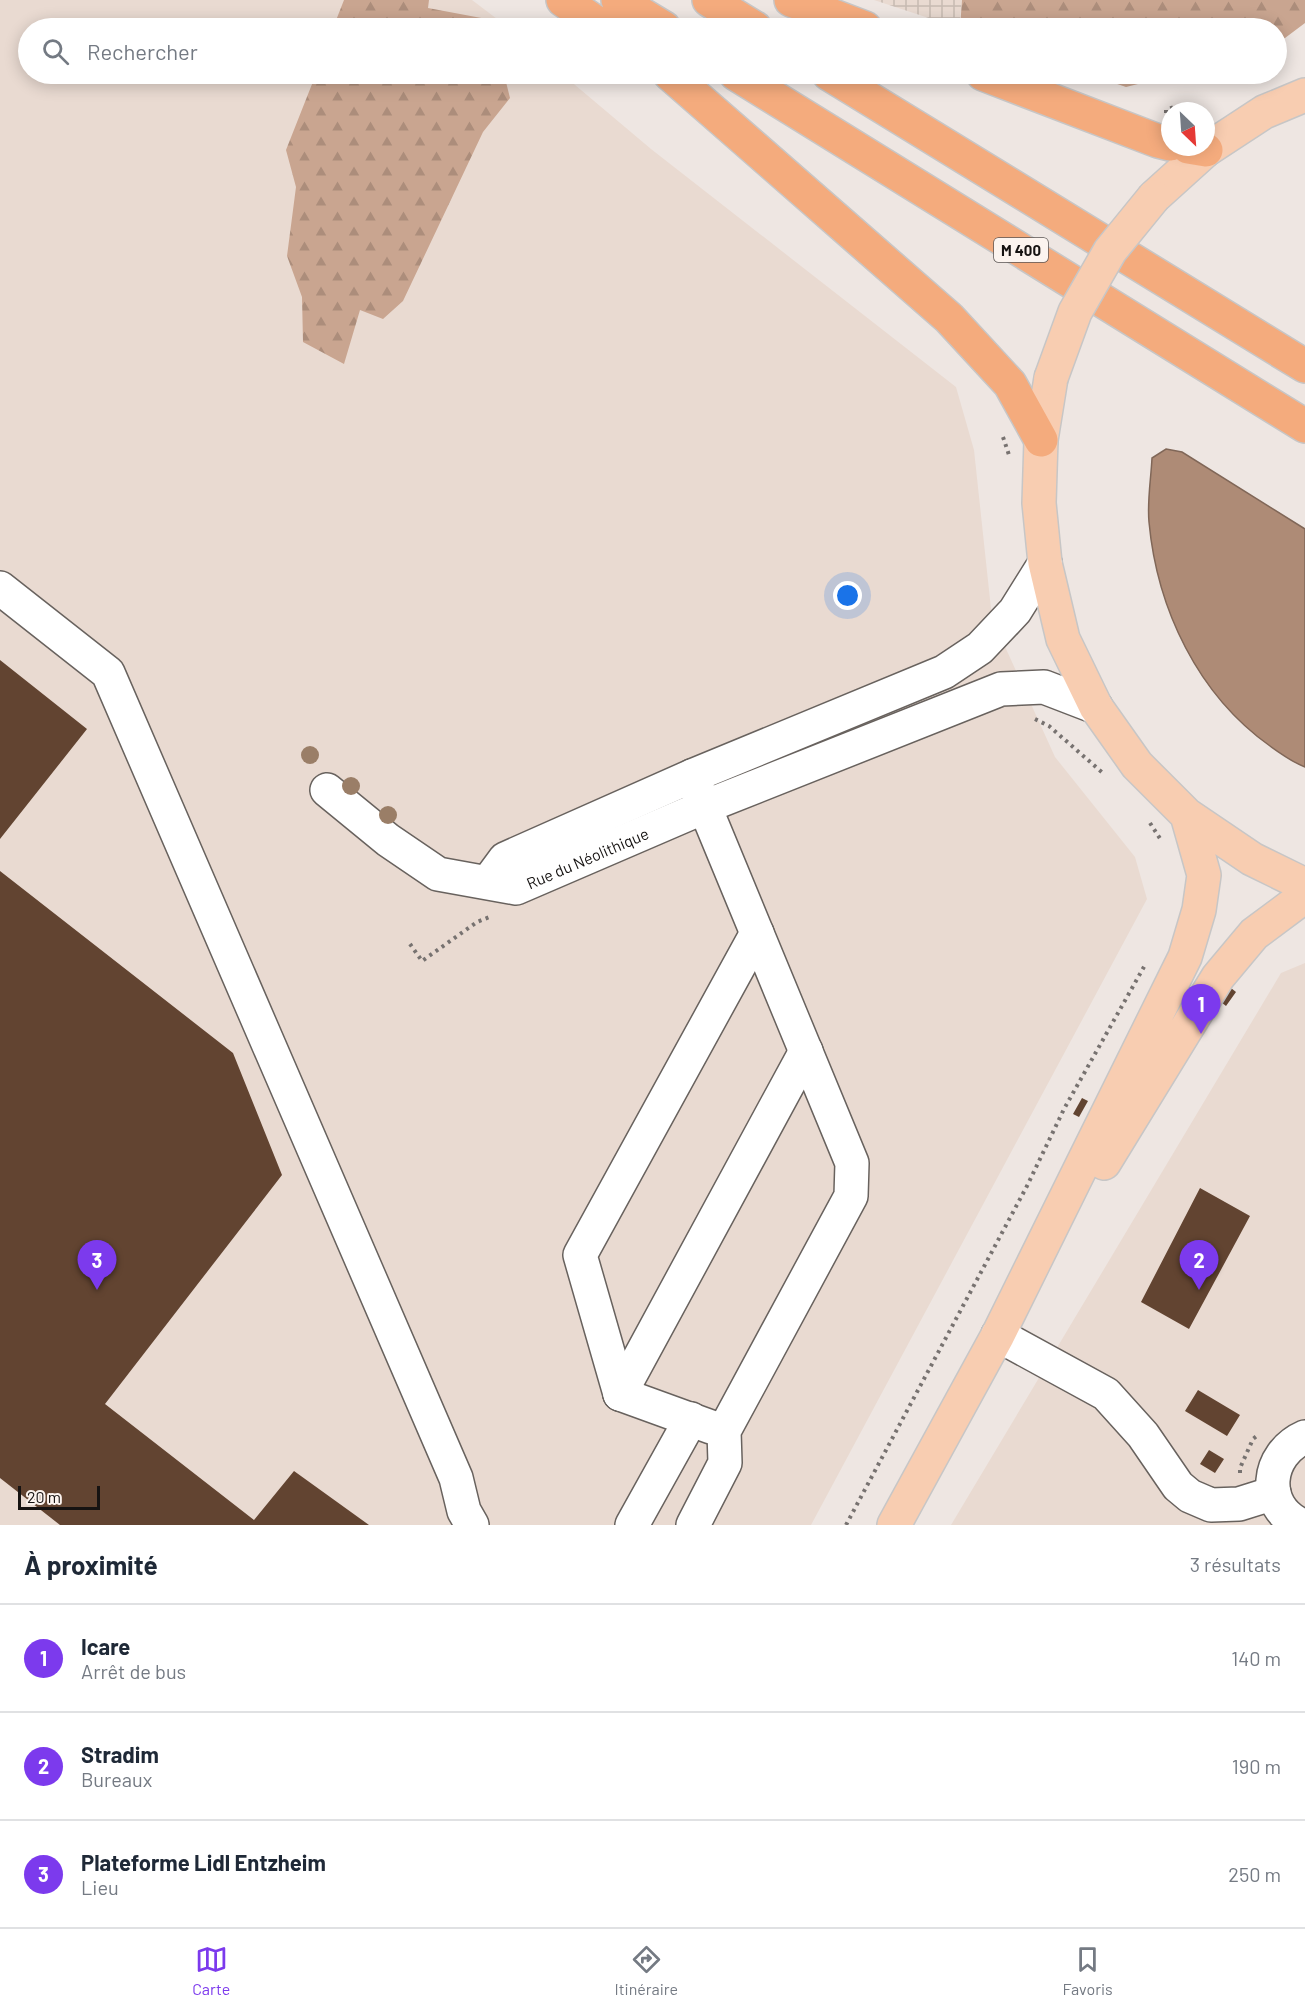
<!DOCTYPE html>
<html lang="fr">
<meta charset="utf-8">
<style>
:root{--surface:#fff;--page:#f2f2f3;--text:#1f2937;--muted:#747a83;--line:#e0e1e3;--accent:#7c3aed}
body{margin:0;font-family:Barlow,sans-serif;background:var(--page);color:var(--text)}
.compass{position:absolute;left:1161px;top:102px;width:54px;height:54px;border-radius:50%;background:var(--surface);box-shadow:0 3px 15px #0003;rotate:155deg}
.scale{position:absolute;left:18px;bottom:15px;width:82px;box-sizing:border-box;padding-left:6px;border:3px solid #161312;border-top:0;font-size:16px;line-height:21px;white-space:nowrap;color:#161312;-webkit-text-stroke:4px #fcf4ef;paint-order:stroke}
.you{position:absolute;left:848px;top:596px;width:21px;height:21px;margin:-15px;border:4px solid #fff;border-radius:50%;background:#1a73e8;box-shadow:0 0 0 9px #1a73e833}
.badge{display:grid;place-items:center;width:39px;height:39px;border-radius:50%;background:var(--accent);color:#fff;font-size:20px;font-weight:700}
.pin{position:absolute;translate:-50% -50px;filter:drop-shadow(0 2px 3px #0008)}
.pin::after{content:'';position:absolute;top:32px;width:21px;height:18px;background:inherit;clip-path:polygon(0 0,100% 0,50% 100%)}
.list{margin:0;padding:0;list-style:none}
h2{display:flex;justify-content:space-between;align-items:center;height:78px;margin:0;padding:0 24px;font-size:26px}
h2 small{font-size:20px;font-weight:400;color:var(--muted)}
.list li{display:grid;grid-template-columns:39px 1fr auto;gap:18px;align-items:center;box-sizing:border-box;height:108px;padding:0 24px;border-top:2px solid var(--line)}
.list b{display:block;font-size:22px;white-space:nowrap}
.list p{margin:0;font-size:20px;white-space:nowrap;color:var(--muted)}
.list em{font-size:20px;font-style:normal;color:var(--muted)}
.icon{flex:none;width:33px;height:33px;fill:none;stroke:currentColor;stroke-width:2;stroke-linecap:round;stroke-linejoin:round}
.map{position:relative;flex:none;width:1305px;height:1525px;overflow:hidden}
.search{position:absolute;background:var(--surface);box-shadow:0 3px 15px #0003;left:18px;right:18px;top:18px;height:66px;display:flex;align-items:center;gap:15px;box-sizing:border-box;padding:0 21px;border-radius:33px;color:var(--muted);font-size:22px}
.sheet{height:402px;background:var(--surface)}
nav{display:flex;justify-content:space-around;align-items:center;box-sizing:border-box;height:84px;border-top:2px solid var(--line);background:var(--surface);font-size:16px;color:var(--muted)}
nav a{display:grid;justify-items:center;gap:3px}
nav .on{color:var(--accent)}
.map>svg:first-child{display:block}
.built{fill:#e9dad1}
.industrial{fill:url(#industrial-grid)}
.forest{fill:url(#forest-firs)}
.water{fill:#ae8b76;stroke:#806758;stroke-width:1.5}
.building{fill:#624431}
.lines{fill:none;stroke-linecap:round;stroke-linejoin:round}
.minor-casing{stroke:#68625e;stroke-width:36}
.major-casing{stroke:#c7c6c6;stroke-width:36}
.highway-casing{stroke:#c7c6c6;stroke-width:36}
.path{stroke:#777270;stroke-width:4;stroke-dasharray:3 4.5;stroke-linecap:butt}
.minor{stroke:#fff;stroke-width:33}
.major{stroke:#f8cdb1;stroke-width:33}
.highway{stroke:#f4ab7d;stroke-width:33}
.major-bridge-casing{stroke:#c7c6c6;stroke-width:36;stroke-linecap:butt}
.major-bridge{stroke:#f8cdb1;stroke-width:33}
.tree{fill:#9a7e67}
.labels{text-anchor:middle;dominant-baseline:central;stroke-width:6;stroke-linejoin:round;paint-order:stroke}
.shield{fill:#fcf4ef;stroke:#5b5654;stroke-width:1.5}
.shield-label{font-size:15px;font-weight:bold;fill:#161312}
.street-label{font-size:16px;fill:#161312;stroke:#fcf4ef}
</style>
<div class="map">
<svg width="1305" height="1525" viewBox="0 0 1305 1525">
<defs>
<pattern id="industrial-grid" width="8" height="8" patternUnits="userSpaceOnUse" patternTransform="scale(1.5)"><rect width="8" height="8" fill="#e9dad1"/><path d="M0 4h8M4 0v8" fill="none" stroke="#c7bab2"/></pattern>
<pattern id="forest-firs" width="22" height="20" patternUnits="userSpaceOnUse" patternTransform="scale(1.5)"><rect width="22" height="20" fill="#c9a590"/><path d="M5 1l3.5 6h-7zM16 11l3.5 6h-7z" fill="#ac8d7b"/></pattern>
</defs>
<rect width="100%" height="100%" fill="#eee6e2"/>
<!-- built -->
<path class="built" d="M0,0H472L509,28H28V74H562L651,149L956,387L974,450L992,618L1055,757L1135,857L1147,899L811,1525H0Z
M1305,963V1525H951L1281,973Z"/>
<!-- industrial -->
<path class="industrial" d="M874,0H962L959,28Z"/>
<!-- forest -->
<path class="forest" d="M344,0H429L428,8L492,20L494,28H333Z
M962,0H1305V23L1277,44L1276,28H960Z
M316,74H504L510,98L483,132L403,301L383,319L360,310L344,364L303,342L302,297L287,256L296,187L286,150Z
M1088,74H1178L1126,87Z"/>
<!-- water -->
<path class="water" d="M1166,449L1182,452L1305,529V767C1292,762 1281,754 1270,746C1198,695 1157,609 1149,522C1147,502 1151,479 1152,458Z"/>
<!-- building -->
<path class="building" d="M0,660L87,729L0,839Z
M0,871L233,1053L282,1175L105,1404L254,1520L294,1471L369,1525H60L0,1478Z
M1231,988L1236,992L1226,1006L1221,1002Z
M1082,1098L1088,1101L1079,1117L1073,1114Z
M1200,1188L1250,1216L1189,1329L1141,1302Z
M1198,1390L1240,1415L1227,1436L1185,1411Z
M1209,1450L1224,1459L1215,1473L1200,1464Z"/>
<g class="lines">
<!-- minor casing -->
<g class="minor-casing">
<g id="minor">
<path d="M0,588L108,673L456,1478L464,1511L472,1525"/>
<path d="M692,776L852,1163L851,1196L724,1431L725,1463L693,1525"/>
<path id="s1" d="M327,790L388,840L438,874L516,888L704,807L1001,689L1044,687L1096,707"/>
<path d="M488,882L505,859L692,776L944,672L980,648L1015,611L1045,563"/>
<path d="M998,1335L1106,1394L1143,1435L1178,1486L1190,1496L1211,1505L1239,1504L1274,1493"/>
<path d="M620,1394L580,1255L757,933"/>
<path d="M620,1394L806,1051"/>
<path d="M620,1394L711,1427"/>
<path d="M632,1525L691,1419"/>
<path d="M1301,1525C1260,1506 1266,1454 1305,1437"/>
</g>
</g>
<!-- major casing -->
<g class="major-casing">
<path id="major" d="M1154,197L1206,150L1264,112L1305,95
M1051,378L1041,440L1039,503L1045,563L1063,639L1096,707L1137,765L1187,815L1252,859L1305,885
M1104,1163L1218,977L1254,934L1305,896
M894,1525L998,1335L1185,957L1199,910L1204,875L1187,815"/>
</g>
<!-- highway casing -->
<g class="highway-casing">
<path id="highway" d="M563,0L604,28
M618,0L664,28
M709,0L755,28
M791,0L865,28
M670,74L949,318L1010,384L1041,440
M736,74L1305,426
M829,74L1305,366
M983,74L1158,141L1170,144
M1188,147L1206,150"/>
</g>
<!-- path -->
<path class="path" d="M1166,113V110L1174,107L1201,111
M1003,437L1009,455
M1035,719L1049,726L1104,774
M1150,823L1161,840
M410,944L422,961L477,922L492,916
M1240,1473V1468L1253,1439L1258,1435
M846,1525L1027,1186L1064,1109L1145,965"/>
<!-- minor -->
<use href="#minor" class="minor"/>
<!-- major -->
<use href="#major" class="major"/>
<!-- highway -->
<use href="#highway" class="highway"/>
<!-- major-bridge casing -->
<g class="major-bridge-casing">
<path id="major-bridge" d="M1051,378L1075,312L1110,251L1154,197"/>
</g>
<!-- major-bridge -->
<use href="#major-bridge" class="major-bridge"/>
</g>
<!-- trees -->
<g class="tree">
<circle cx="310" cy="755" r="9"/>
<circle cx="351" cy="786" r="9"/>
<circle cx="388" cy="815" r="9"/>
</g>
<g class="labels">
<!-- shield labels -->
<rect class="shield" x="994" y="238" width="54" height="24" rx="4.5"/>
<g class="shield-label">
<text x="1021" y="250">M 400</text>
</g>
<!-- street labels -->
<g class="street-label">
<text stroke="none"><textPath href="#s1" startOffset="296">Rue du Néolithique</textPath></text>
</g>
</g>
</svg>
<svg class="compass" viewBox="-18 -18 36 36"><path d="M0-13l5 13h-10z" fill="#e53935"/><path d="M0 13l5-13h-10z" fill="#747a83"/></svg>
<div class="scale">20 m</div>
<div class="you"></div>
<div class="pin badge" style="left:1201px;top:1034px">1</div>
<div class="pin badge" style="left:1199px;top:1290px">2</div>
<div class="pin badge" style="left:97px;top:1290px">3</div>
<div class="search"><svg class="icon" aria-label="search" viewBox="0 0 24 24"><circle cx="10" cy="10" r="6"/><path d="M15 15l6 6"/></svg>Rechercher</div>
</div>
<section class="sheet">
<h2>À proximité<small>3 résultats</small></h2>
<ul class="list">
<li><span class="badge">1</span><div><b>Icare</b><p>Arrêt de bus</p></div><em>140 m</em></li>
<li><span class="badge">2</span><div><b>Stradim</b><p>Bureaux</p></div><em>190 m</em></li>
<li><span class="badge">3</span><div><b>Plateforme Lidl Entzheim</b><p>Lieu</p></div><em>250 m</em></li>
</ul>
</section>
<nav>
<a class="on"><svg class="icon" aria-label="map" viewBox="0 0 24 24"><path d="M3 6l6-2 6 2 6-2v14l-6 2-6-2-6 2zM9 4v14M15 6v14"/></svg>Carte</a>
<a><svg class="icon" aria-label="directions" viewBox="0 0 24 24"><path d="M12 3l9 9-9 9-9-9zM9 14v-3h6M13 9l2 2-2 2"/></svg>Itinéraire</a>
<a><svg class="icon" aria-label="saved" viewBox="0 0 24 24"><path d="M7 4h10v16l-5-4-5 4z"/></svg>Favoris</a>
</nav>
